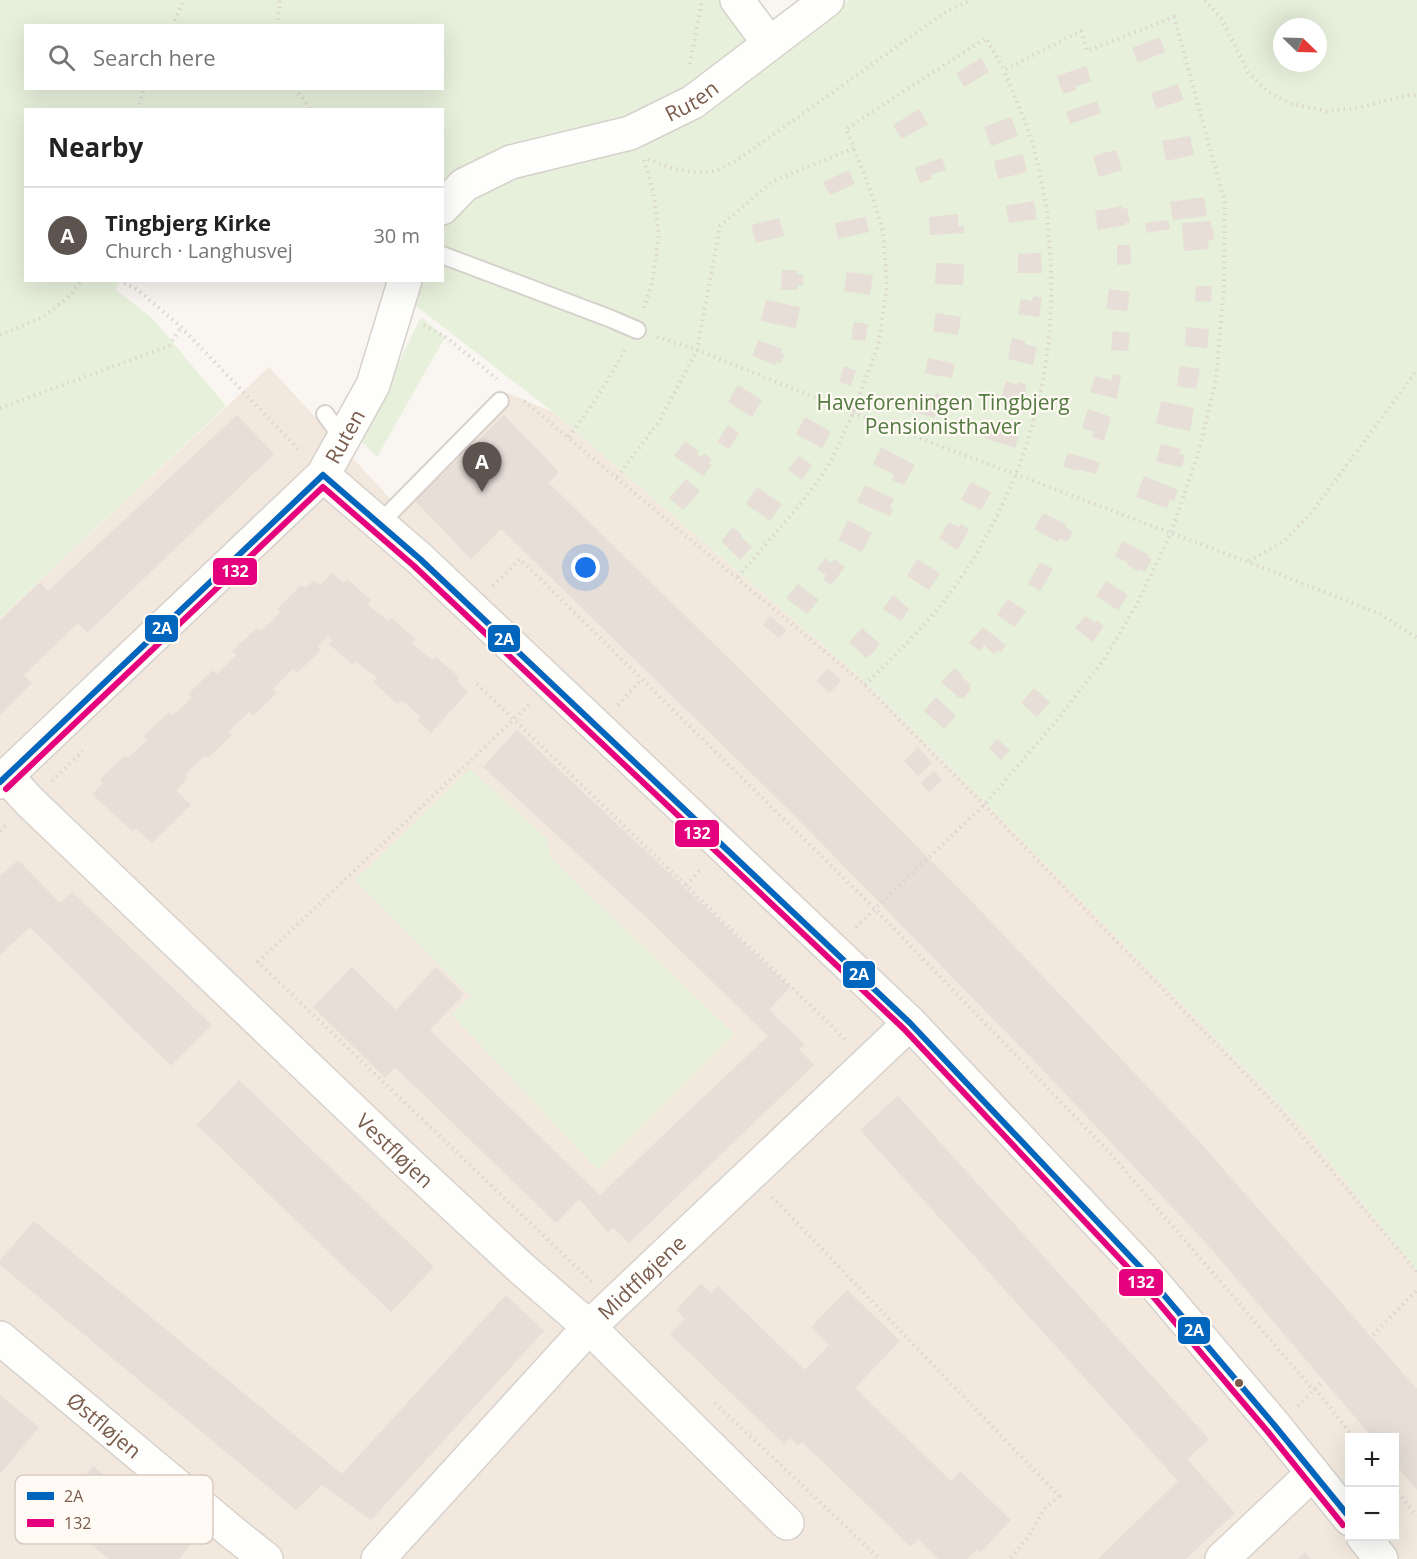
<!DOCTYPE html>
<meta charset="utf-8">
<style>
:root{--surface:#fff;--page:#f6f6f6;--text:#222;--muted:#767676;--line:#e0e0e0;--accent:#5d544f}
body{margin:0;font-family:"Open Sans",sans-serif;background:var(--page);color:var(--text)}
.controls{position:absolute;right:18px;bottom:18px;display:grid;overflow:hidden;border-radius:0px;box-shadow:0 6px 24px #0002}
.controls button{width:54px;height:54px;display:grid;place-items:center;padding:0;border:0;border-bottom:2px solid var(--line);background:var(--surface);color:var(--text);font:30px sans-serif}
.compass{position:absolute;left:1273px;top:18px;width:54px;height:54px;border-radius:50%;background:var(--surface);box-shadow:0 6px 24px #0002;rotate:113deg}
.you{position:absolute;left:586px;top:568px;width:21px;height:21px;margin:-15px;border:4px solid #fff;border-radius:50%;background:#1a73e8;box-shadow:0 0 0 9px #1a73e833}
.badge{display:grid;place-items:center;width:39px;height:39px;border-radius:50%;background:var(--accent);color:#fff;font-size:20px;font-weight:700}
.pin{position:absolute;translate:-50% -50px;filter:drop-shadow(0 2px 3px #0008)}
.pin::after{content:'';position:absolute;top:32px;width:21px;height:18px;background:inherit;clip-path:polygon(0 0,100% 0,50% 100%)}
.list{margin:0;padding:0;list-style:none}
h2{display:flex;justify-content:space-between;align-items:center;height:78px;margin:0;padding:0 24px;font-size:26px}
h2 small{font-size:20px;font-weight:400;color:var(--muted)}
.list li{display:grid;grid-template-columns:39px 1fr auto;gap:18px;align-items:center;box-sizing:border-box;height:96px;padding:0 24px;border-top:2px solid var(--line)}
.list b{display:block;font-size:22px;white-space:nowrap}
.list p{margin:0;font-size:20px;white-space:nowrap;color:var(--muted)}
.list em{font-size:20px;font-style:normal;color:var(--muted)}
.icon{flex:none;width:33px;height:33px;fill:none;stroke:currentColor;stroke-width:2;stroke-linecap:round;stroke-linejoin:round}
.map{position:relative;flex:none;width:1417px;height:1559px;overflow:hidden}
.search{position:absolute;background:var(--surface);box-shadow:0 6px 24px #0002;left:24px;top:24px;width:420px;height:66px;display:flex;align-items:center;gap:15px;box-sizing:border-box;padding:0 21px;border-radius:0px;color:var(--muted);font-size:22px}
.panel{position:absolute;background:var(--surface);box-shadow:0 6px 24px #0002;left:24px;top:108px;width:420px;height:174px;border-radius:0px}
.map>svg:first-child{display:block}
.residential{fill:#f2e8de;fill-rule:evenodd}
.green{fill:#e7f0db;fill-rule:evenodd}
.building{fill:#e6ded7}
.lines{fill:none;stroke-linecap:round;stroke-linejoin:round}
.lane-casing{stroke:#d7d1cb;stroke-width:20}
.street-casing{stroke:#d7d1cb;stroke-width:36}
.path{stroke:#dcd5d0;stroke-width:4;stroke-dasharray:1.5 4.5;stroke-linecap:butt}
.lane{stroke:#fefefd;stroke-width:16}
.street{stroke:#fefefd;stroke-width:33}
.bus-1-casing{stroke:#fffaf3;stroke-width:10}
.bus-2-casing{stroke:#fffaf3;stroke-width:10}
.bus-1{stroke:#0065bd;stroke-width:6}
.bus-2{stroke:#e5007d;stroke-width:6}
.bus-dot{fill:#7a5c4d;stroke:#fffaf3;stroke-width:2}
.labels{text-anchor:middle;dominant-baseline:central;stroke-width:4.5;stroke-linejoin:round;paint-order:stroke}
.street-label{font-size:21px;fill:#7a5c4d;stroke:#fffaf3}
.park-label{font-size:21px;fill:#537a41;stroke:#fffaf3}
.key{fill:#fffaf3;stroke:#d7cbc1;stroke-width:1.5}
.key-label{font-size:16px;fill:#7a5c4d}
.line-badge{stroke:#fffaf3;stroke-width:2}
.badge-label{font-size:16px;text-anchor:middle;font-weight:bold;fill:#fff}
</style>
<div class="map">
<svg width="1417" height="1559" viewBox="0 0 1417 1559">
<rect width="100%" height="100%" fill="#f9f5f0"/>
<!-- residential -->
<path class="residential" d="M269,367L396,505L500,390L553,412L861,678L981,798L1301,1126L1417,1271V1559H0V618ZM1350,1438H1394V1536H1350Z"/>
<!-- green -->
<path class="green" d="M0,0H722L768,60L849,0H1417V1271L1301,1126L981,798L861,678L553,412L384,281L442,280V110H26V280L119,281L116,290L153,319L226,406L0,618ZM26,26H442V88H26ZM1282,27H1318V63H1282Z
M421,317L445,337L377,457L361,441Z
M470,769L546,838L550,857L734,1034L598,1170L452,1015L471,996L355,880Z"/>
<!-- building -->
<path class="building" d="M1160,37L1165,52L1138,63L1132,48Z
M981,58L989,72L964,87L956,73Z
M1086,66L1091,81L1075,87L1077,90L1063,94L1057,76Z
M1178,84L1184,100L1156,109L1151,93Z
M1097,101L1101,113L1070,124L1066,112Z
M919,109L928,124L902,139L893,125Z
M1011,117L1018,136L991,146L984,127Z
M1190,136L1194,155L1166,161L1162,141Z
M1116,150L1122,170L1099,177L1093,156Z
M1023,154L1027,172L998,179L994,161Z
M942,158L946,170L930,175L932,179L920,183L915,168Z
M849,170L855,184L830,195L823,182Z
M1204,197L1207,216L1173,220L1170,202Z
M1034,201L1037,219L1009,223L1006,206Z
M1122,206L1123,209L1127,208L1130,222L1125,223L1126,225L1098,230L1095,211Z
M958,214V226H964V233L930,235L929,217Z
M866,217L869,232L838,239L835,223Z
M779,218L784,236L756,243L751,225Z
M1168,220L1170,229L1147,233L1145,223Z
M1211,221V228H1213L1214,240L1208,241L1209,249L1184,251L1182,223Z
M1117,245H1130L1131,264L1117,265Z
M1041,253L1042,273H1018V254Z
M936,263L964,264L963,285L935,284Z
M782,270H797V274L803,275V286L798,285L797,290H781Z
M847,272L873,275L870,295L844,291Z
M1196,286H1212L1211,302L1195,301Z
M1109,289L1130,292L1127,311L1106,309Z
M1034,296L1042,298L1039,317L1018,314L1021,299L1032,301Z
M766,300L800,307L796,328L761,321Z
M936,313L961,317L958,335L933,331Z
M854,322L868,324L865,341L851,339Z
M1186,327L1209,329L1207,348L1185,346Z
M1113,331L1130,333L1128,351L1111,350Z
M1012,338L1025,341V344L1037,347L1033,365L1008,359Z
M758,340L782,349L780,353L784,354L781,363L777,361L776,365L752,356Z
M928,358L952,363L951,364L955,365L952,378L925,373Z
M844,366L856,371L851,386L839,382Z
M1180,366L1200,369L1196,389L1177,386Z
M1113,374L1121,376L1117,399L1090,392L1095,376L1112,380Z
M1006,381L1017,385L1018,382L1027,385L1021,406L1001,399Z
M738,385L762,400L752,417L728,402Z
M919,392L934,397L936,393L942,395L934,418L912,411Z
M1161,401L1194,408L1190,431L1156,424Z
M1088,409L1111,417L1104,441L1092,437L1094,432L1082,428Z
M237,415L274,454L87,633L78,623L24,675L32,683L0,715V621L40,582L48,591Z
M504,415L559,472L549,483L755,684L978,908L1197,1139L1417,1389V1490L1394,1463V1438H1373L1206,1243L1040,1067L791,812L501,529L471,559L415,501Z
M805,417L831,432L822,448L796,434Z
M989,420L1013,428L1011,435L1019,437L1015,448L984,438Z
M728,425L739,433L729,449L717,442Z
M685,441L699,451L697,454L701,457L704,453L712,459L709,463L712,465L703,476L674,456Z
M1161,444L1181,449L1179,454L1185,455L1182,467L1156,462Z
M881,447L915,465L904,485L892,480L894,475L873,464Z
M1068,453L1097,461L1096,462L1100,463L1096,474L1077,469L1076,471L1063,466Z
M799,456L812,465L802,480L788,470Z
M1144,476L1178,490L1174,501L1170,499L1167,508L1136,497Z
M686,479L700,491L683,510L669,498Z
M971,482L991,492L981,510L961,500Z
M865,485L894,499L890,508L893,509L890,516L857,502Z
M757,487L782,504L770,521L746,504Z
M1043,513L1067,525L1065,527L1073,532L1067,542L1060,538L1058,542L1034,529Z
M848,520L872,533L862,552L838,540Z
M949,522L956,526L957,525L959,527L961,524L969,529L968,532L957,550L947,544L948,540L946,543L939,538Z
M733,527L742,535L741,537L752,547L740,560L721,541Z
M1123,541L1149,555L1148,558L1152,559L1145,572L1139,569L1138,571L1127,565L1128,563L1115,556Z
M825,558L831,563L834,559L845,567L831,585L823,579L826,575L817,569Z
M917,559L940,573L929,590L907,576Z
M1040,562L1053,569L1040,591L1028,584Z
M332,573L344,583L347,579L371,600L368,605L388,621L392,618L415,639L412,643L432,660L436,657L459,677L457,681L468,692L431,733L418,721L421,717L402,700L398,704L373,682L377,678L357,662L353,665L329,644L332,640L328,636L318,646L321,650L297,673L293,669L273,689L277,693L253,716L249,712L229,731L232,735L208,758L205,755L185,774L188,778L176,790L191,805L152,843L136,829L132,831L92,794L103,783L100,779L125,755L128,758L147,740L144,736L169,712L172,716L192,698L188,694L213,670L217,674L236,655L232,651L257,628L261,631L280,613L277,609L301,585L305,588L314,580L320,586Z
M1106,581L1128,595L1118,610L1096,596Z
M798,584L819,600L807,614L786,598Z
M893,595L909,609L901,621L883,609Z
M1008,599L1026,611L1015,627L997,615Z
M770,616L786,630L779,638L763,625Z
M1085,616L1095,623L1096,620L1104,626L1093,642L1075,628Z
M983,627L1006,645L1001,652L998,650L994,654L984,645L980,651L969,643Z
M862,628L880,644L873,653L866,658L849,642Z
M828,668L841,680L830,693L816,681Z
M954,668L962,674L961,676L971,685L969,687L971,689L963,699L960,697L959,698L941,682Z
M1034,688L1050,702L1037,717L1021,703Z
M936,697L956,716L944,729L924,711Z
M517,730L790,987L769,1010L805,1045L799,1049L814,1065L629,1243L613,1227L608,1232L579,1199L556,1223L395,1067L385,1078L313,1007L352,967L396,1010L436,967L464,994L430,1030L600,1195L768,1036L647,918L483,767Z
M997,739L1010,750L1001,760L989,748Z
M918,747L932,763L918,776L904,761Z
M934,771L942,780L929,792L921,783Z
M18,860L60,903L72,892L212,1025L171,1066L30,927L0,955V876Z
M239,1080L434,1267L391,1312L197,1125Z
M898,1096L1209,1439L1187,1459L1235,1513L1186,1559H1098L1178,1481L860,1130Z
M34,1221L342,1474L506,1295L544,1331L371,1520L322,1485L296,1510L0,1265V1260Z
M701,1283L711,1293L718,1286L805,1370L829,1345L811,1327L847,1290L900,1341L855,1388L951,1481L960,1471L1011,1520L981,1552L977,1549L967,1559H938L918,1539L911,1547L802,1442L798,1446L790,1438L784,1444L670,1334L685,1319L676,1310Z
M0,1395L39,1427L0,1474Z
M93,1466L191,1544L179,1559H109L54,1515Z
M1305,1552L1310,1559H1297Z"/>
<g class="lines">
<!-- lane casing -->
<g class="lane-casing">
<path id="lane" d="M442,255L609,318L637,330
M325,414L343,439
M379,524L500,401"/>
</g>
<!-- street casing -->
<g class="street-casing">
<g id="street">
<path d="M737,0L769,43"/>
<path id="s1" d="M442,208L464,185L511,162L630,133L693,102L827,0"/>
<path d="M323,475L420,559L910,1023L1141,1268L1275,1426L1350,1519"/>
<path id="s2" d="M6,776L30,802L407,1162L521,1268L589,1327L787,1523"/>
<path id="s3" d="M0,782L323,475L373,385L405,280"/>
<path id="s4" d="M0,1338L232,1532L266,1559"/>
<path d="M1363,1536L1381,1559"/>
<path id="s5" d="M378,1559L589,1327L910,1023"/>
<path d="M1222,1559L1313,1473"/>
</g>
</g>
<!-- path -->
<path class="path" d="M1205,0L1221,18L1248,72L1267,91L1289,103L1326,111L1358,108L1408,95H1417
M172,26L184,0
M277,26L280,0
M690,64L702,0
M295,88L311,110
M138,110L144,88
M648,159C668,168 691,175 713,171C722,169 731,163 739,159L947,11L971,0
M119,280L138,290L181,327L301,452
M644,308L652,283L659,235L653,191L644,160
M424,325L447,338L497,379
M0,335L43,317L72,294L81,280
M657,337L697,350L853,413L1248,562L1380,614L1417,638
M524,401L865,685L984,805L1281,1111L1417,1272
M0,408L169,346L181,327
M569,437L598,396L625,350
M617,477L660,420L697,350L720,226L773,181L854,148L846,129L986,38L1004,70L1081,31L1087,51L1174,17L1225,203L1224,287L1216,380L1198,454L1171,533L1137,604L1105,658L1058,719L984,805L855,928
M1249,561L1285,540L1312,512L1417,370
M738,577L803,501L829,465L853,413L878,346L887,286L883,232L871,192L854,148
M493,586L520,559L875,909L1109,1152L1310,1386L1316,1390L1354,1438
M477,684L846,1040
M865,685C896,654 929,623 954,588C1026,486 1061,365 1049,240C1048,227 1048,213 1045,200C1041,178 1036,154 1029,133C1022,112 1012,91 1004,70
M529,705L258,962L592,1282
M618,705L642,679
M52,781L83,751
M0,831L8,823
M686,885L702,868
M772,1197L1059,1496L1045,1508L1028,1537L1010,1559
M1373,1335L1417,1290
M715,1403L880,1559
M1298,1406L1322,1382
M1394,1488L1417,1516"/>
<!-- lane -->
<use href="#lane" class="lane"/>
<!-- street -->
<use href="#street" class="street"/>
<!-- bus-1 casing -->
<g class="bus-1-casing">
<path id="bus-1" d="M323,475L420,559L910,1023L1141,1268L1275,1426L1350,1518
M0,782L323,475"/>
</g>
<!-- bus-2 casing -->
<g class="bus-2-casing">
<path id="bus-2" d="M6,789L323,487L414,566L904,1029L1134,1274L1268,1432L1343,1525"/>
</g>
<!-- bus-1 -->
<use href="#bus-1" class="bus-1"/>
<!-- bus-2 -->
<use href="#bus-2" class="bus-2"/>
</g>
<!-- markers -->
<circle class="bus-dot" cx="1239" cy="1383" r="5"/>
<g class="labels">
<!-- street labels -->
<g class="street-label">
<text stroke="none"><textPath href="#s1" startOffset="276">Ruten</textPath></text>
<text stroke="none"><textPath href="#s3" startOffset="490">Ruten</textPath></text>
<text stroke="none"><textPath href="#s2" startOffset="540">Vestfløjen</textPath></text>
<text stroke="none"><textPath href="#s5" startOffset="386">Midtfløjene</textPath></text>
<text stroke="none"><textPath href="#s4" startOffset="136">Østfløjen</textPath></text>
</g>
<!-- park labels -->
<g class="park-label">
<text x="943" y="402">Haveforeningen Tingbjerg<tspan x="943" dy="24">Pensionisthaver</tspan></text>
</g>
</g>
<!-- legend -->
<rect x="15" y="1475" width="198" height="69" rx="9" class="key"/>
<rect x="27" y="1492" width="27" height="8" fill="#0065bd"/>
<rect x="27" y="1519" width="27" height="8" fill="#e5007d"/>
<g class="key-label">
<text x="64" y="1502">2A</text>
<text x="64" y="1529">132</text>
</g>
<g class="line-badge">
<rect x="212" y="557" width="46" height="29" rx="6" fill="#e5007d"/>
<rect x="144" y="614" width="35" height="29" rx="6" fill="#0065bd"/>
<rect x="487" y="624" width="34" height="29" rx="6" fill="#0065bd"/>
<rect x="674" y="819" width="46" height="29" rx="6" fill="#e5007d"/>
<rect x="842" y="960" width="34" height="29" rx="6" fill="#0065bd"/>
<rect x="1118" y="1268" width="46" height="29" rx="6" fill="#e5007d"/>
<rect x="1177" y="1316" width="34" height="29" rx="6" fill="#0065bd"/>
</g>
<g class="badge-label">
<text x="235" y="577">132</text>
<text x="162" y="634">2A</text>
<text x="504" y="645">2A</text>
<text x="697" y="839">132</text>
<text x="859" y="980">2A</text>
<text x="1141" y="1288">132</text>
<text x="1194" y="1336">2A</text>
</g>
</svg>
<div class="controls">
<button>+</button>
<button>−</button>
</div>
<svg class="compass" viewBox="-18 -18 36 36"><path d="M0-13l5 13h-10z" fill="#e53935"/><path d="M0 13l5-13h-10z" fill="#767676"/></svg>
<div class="you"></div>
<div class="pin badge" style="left:482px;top:492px">A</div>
<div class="search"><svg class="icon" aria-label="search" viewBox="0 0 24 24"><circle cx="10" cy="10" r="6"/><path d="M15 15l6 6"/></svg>Search here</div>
<section class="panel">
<h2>Nearby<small></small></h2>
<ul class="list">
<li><span class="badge">A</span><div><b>Tingbjerg Kirke</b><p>Church · Langhusvej</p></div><em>30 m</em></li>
</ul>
</section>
</div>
